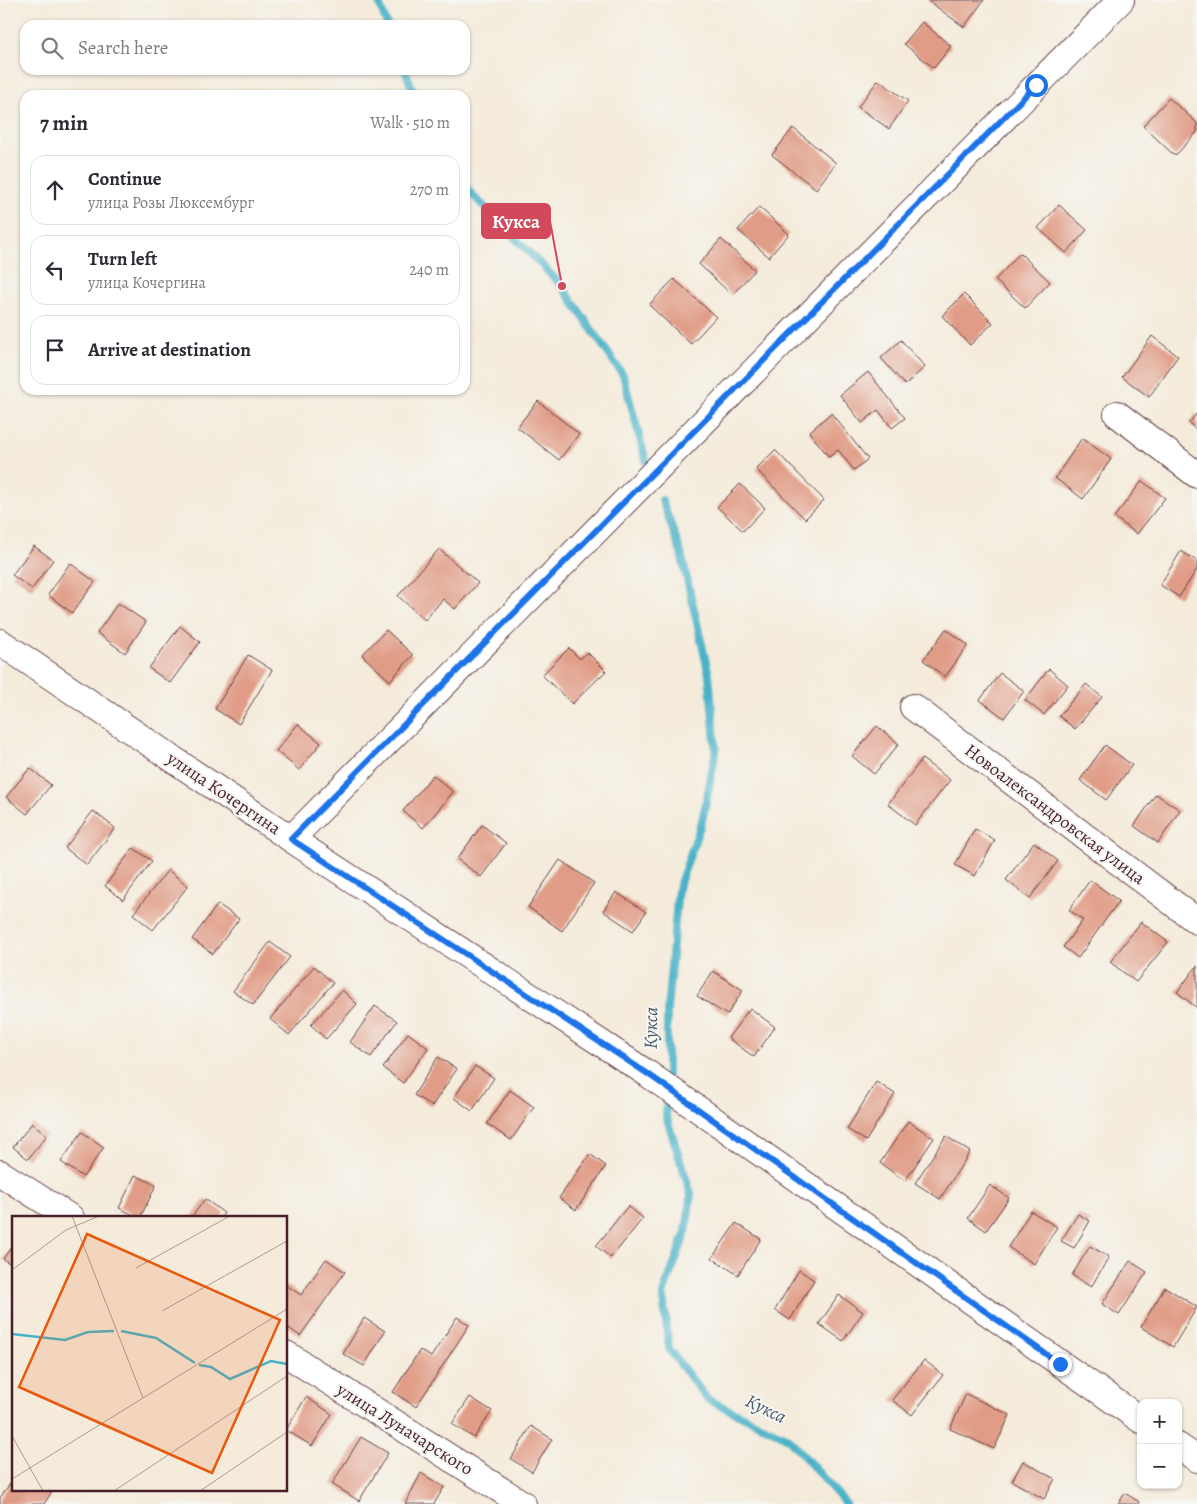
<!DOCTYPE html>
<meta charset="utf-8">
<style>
:root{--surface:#fff;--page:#f7f7f7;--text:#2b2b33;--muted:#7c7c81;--line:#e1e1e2}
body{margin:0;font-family:Alegreya,serif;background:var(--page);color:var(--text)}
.controls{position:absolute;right:15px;bottom:15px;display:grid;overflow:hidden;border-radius:10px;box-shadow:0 1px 4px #0004}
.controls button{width:45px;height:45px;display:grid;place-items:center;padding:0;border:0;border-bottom:1px solid var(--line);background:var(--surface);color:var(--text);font:25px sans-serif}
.stop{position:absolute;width:15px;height:15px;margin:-11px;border:4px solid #1a73e8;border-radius:50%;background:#fff}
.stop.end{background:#1a73e8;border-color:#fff;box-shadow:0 1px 5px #0008}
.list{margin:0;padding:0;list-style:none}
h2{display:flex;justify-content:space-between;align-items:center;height:65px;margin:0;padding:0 20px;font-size:21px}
h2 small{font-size:16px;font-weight:400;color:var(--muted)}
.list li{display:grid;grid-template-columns:32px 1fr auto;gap:15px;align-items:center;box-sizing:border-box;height:70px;margin:0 10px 10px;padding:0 10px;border:1px solid var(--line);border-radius:15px}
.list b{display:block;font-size:19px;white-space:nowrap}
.list p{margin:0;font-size:16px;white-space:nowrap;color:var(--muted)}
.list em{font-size:16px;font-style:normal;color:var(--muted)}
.icon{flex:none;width:28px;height:28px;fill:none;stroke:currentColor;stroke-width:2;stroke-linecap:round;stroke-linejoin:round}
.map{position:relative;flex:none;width:1197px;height:1504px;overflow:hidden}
.search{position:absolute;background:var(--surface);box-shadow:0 1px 4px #0004;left:20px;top:20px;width:450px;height:55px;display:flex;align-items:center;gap:12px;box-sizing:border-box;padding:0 18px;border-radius:15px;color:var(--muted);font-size:19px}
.panel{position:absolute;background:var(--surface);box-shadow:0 1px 4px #0004;left:20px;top:90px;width:450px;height:305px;border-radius:15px}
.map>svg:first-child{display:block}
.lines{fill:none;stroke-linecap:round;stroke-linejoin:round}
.stream{stroke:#49b2c7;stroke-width:8}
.building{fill:#e09c86}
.street-casing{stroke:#643e45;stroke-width:28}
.street{stroke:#fff;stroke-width:26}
.route{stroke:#1a73e8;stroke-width:6}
.labels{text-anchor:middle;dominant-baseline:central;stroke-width:4.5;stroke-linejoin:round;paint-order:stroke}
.street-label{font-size:18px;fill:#4a1f2b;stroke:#f6f6f2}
.water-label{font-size:19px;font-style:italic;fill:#4a5a69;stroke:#f6f6f2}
.inset-river{fill:none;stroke:#49b2c7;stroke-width:2.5}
.inset-road{fill:none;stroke:#b09995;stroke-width:1}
.view{fill:#e8590c;fill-opacity:0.15;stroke:#e8590c;stroke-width:2.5}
.inset-edge{fill:none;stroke:#4a1f2b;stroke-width:2.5}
.leader{fill:none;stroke:#d1495b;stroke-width:2}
.callout-dot{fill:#d1495b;stroke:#f6f6f2;stroke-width:2}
.callout{fill:#d1495b;stroke:#d1495b;stroke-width:2}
.callout-label{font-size:19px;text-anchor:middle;font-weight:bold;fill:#fff}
</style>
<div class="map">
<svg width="1197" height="1504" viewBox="0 0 1197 1504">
<rect width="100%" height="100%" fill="#f6f6f2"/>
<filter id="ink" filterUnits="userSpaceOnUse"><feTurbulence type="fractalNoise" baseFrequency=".02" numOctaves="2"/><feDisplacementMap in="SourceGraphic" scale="10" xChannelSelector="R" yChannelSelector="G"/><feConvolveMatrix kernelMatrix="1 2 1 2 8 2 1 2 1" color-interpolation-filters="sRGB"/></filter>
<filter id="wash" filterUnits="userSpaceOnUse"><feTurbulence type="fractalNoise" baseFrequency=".0096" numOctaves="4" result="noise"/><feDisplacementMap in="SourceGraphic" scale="20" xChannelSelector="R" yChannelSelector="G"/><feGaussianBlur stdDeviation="1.12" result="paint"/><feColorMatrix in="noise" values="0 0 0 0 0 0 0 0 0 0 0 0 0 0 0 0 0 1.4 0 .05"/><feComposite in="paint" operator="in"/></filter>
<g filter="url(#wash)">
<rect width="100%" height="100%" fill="#f4ebdb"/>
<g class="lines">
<!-- stream -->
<path class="stream" d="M378,0L387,25
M405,70L415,95
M465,187L562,286L623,375L646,461
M662,500L681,553L709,675L716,752L702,821L678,889L667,1011V1082
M667,1093L666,1116L691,1194L686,1232L663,1294L669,1349L707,1399L788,1438L846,1504"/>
</g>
<g id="blocks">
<!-- building -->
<path class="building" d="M927,0H984L964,27Z
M922,22L951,46L934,68L904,44Z
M878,80L908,101L889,129L858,107Z
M1169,98L1197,123V132L1175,156L1143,126Z
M793,128L836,163L816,189L772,155Z
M1059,205L1087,230L1066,253L1038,228Z
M759,207L789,234L769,257L738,230Z
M721,239L755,270L732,295L699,264Z
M1020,253L1050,282L1025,308L995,280Z
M674,279L716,317L691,344L649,305Z
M964,294L993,323L970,345L942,316Z
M1152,336L1178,356L1149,397L1122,377Z
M901,340L925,367L905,385L881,358Z
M868,372L905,418L892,428L878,410L862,423L840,395Z
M538,401L579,434L559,460L517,427Z
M831,413L868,459L854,470L838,450L829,457L809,432Z
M1197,413V430L1189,423Z
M1082,438L1111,459L1083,499L1055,478Z
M775,450L824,500L805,519L756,469Z
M1142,481L1165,498L1137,534L1114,517Z
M740,484L765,508L743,531L717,507Z
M34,546L53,560L32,589L12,575Z
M439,549L478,583L455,609L443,599L425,620L398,596Z
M1181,551L1197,561V569L1179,597L1160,585Z
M70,563L95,582L72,613L48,595Z
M118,603L146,622L125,653L97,633Z
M180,626L200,642L170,683L149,668Z
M946,629L968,645L945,677L923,660Z
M386,630L413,655L390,681L362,655Z
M569,648L580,659L587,652L606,671L572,704L542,675Z
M248,655L272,670L239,724L215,709Z
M1049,669L1068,685L1044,715L1025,700Z
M1000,673L1024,691L1004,718L980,700Z
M1086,684L1102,697L1075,729L1059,716Z
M298,724L321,743L299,770L276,751Z
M877,726L899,744L874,774L852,756Z
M1105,745L1132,765L1106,800L1080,780Z
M922,759L950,780L915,825L888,804Z
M30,768L51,785L27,814L6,797Z
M433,775L453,792L423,828L403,811Z
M1156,794L1180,810L1158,843L1134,826Z
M93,811L115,828L87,865L65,848Z
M482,825L506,843L481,877L457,859Z
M975,829L995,840L975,876L955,865Z
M1034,842L1058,861L1030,898L1006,880Z
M133,848L152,861L123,900L105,886Z
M560,860L594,883L562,931L528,907Z
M168,870L188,886L153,930L133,914Z
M1090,880L1119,901L1078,958L1063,947L1083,920L1069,910Z
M616,892L646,912L633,931L603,911Z
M218,904L239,919L213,954L192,939Z
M1141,922L1168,942L1136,982L1110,962Z
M270,942L290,957L253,1005L233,991Z
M314,966L333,983L289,1035L270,1019Z
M1197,966V1008L1177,992Z
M713,971L743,990L727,1015L697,996Z
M342,990L357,1004L326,1039L311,1025Z
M375,1006L397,1021L371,1057L350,1042Z
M750,1008L775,1027L754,1057L728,1038Z
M408,1033L428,1048L403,1083L383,1068Z
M438,1057L457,1069L432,1106L414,1095Z
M475,1066L494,1078L472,1111L454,1098Z
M876,1082L895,1094L866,1141L847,1129Z
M510,1090L534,1107L511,1140L487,1124Z
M908,1121L934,1138L905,1181L880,1163Z
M32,1123L47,1135L28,1159L13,1147Z
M82,1132L104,1147L83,1177L61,1162Z
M946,1136L970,1152L940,1199L915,1183Z
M590,1154L606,1166L576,1210L559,1198Z
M135,1175L156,1185L140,1218L119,1208Z
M990,1185L1009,1198L986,1231L968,1218Z
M205,1199L224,1213L221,1218H191Z
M628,1206L643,1218L611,1258L596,1246Z
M1031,1211L1057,1227L1034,1264L1008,1247Z
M1078,1214L1090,1221L1074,1248L1061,1241Z
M736,1223L761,1239L738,1275L712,1258Z
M14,1243V1266L3,1259Z
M1090,1246L1109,1257L1091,1287L1072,1275Z
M326,1259L345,1272L300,1336L286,1326V1285L301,1295Z
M1130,1261L1147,1272L1119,1315L1102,1304Z
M799,1270L814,1280L790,1320L775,1310Z
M1165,1287L1197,1307L1173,1347L1141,1327Z
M839,1295L863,1312L843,1341L819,1324Z
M457,1317L469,1325L416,1407L393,1392L420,1350L431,1357Z
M364,1318L385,1331L364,1366L343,1354Z
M924,1360L943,1375L912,1415L892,1400Z
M966,1394L1010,1415L994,1449L950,1429Z
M306,1397L332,1414L312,1446L286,1430Z
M470,1397L492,1411L474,1438L452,1424Z
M531,1426L552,1439L532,1472L511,1459Z
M361,1437L388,1453L359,1501L332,1484Z
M1023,1461L1055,1479L1044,1499L1012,1481Z
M421,1473L444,1487L434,1504H405Z
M14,1478V1490H53L44,1504H0V1498Z
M1125,1493L1139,1502L1138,1504H1118Z"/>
</g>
</g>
<g filter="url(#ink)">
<use href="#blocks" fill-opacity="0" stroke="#643e45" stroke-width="1"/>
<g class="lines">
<!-- street casing -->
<g class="street-casing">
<path id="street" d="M1117,414L1197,475
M0,642L291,839L648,1074L1141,1420
M913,707L1197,921
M291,839L1121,0
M0,1173L71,1218
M286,1354L523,1504
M1178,1446L1197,1459"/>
</g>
<!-- street -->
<use href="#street" class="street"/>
</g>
</g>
<g class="lines" filter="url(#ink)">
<!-- route -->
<path class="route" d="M1036,85L291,839L648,1074L1060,1364"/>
</g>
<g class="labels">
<!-- street labels -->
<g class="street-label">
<text transform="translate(224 793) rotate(34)">улица Кочергина</text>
<text transform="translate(1055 814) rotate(37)">Новоалександровская улица</text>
<text transform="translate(405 1429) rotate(32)">улица Луначарского</text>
</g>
<!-- water labels -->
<g class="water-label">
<text transform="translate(651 1028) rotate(-89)">Кукса</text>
<text transform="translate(766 1409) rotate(26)">Кукса</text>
</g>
</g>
<!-- overview -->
<g transform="translate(12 1216)">
<rect width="275" height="275" fill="#f4ebdb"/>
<path class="inset-river" d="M109,115L144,122L183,147M0,118L53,124L76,116L102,115M187,149L199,151L218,163L259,145L275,148"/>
<path class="inset-road" d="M60,0L131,182M124,52L218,0M0,54L54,14L87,0M150,95L275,25M0,220L31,275M0,263L275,93M102,275L275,160M188,275L275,216"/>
<path class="view" d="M75,18L268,104L200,257L7,171Z"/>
<rect width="275" height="275" class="inset-edge"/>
</g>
<!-- callouts -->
<path class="leader" d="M562 286L550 221"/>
<circle class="callout-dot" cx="562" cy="286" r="5"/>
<rect class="callout" x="482" y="204" width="68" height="34" rx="5"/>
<g class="callout-label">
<text x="516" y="228">Кукса</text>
</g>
</svg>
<div class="controls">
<button>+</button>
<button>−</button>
</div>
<div class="stop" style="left:1036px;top:85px"></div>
<div class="stop end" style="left:1060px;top:1364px"></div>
<div class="search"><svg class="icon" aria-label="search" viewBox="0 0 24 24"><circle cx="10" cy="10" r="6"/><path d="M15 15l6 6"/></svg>Search here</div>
<section class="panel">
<h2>7 min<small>Walk · 510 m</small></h2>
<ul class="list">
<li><svg class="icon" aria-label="ahead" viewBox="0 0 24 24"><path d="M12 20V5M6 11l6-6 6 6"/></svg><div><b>Continue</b><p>улица Розы Люксембург</p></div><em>270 m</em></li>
<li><svg class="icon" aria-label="left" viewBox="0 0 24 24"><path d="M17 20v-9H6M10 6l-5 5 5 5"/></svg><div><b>Turn left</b><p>улица Кочергина</p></div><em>240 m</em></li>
<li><svg class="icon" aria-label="arrive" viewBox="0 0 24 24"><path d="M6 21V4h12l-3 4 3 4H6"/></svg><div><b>Arrive at destination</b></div></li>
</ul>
</section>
</div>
